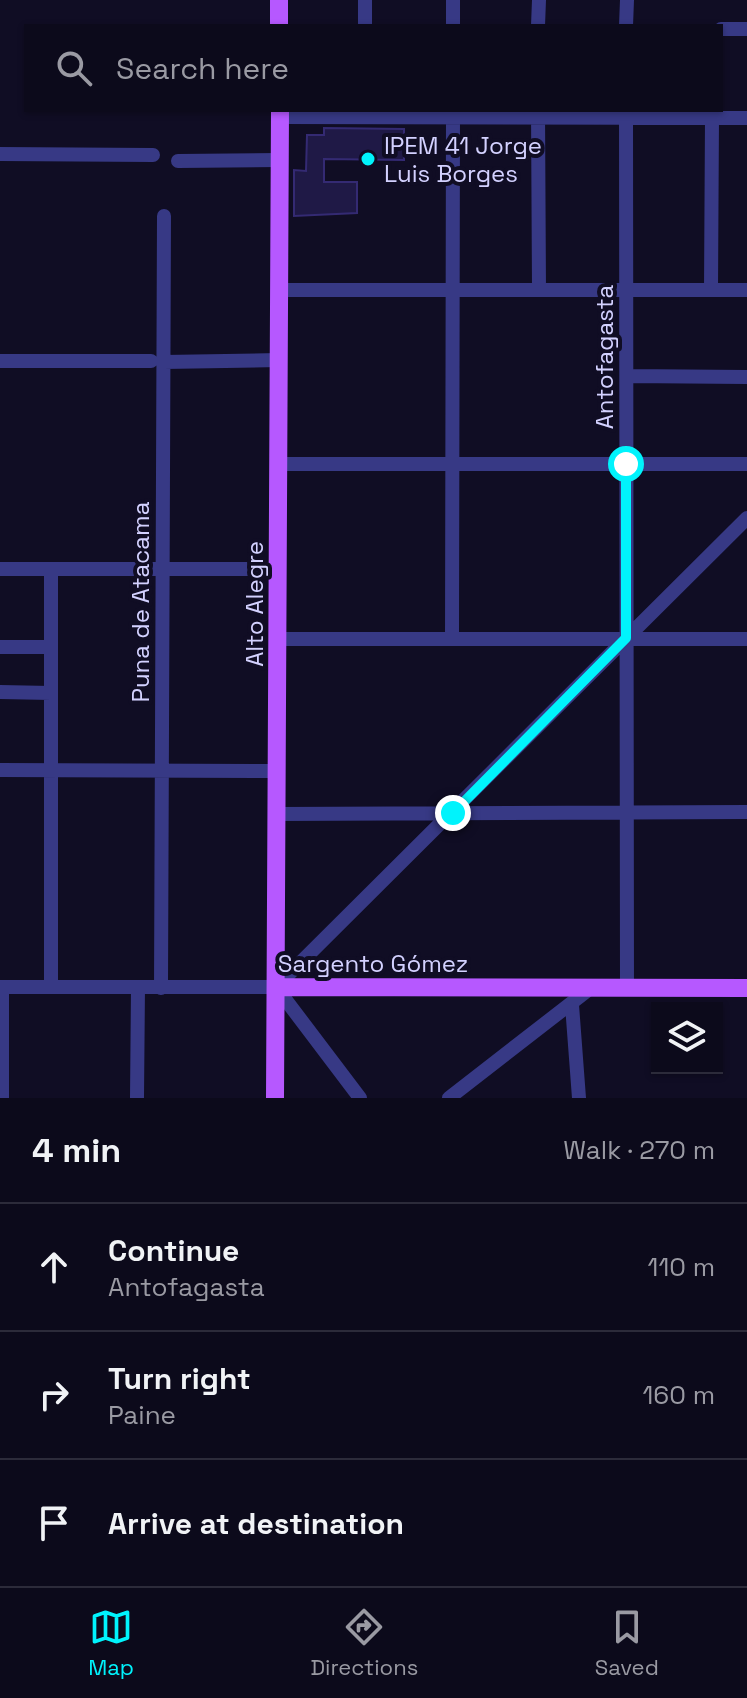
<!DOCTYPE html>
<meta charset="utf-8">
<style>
:root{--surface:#0c0a1b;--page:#1a1828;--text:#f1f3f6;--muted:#9a9aa3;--line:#2c2b3a;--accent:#00f3fc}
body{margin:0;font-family:"Space Grotesk",sans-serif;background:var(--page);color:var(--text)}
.controls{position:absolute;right:24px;bottom:24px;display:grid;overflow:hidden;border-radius:0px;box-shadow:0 2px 6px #0004}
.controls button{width:72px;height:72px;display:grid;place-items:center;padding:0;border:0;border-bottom:2px solid var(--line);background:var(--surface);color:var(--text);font:40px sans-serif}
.stop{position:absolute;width:24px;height:24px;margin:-18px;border:6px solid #00f3fc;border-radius:50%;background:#fff}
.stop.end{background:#00f3fc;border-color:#fff;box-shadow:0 2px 8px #0008}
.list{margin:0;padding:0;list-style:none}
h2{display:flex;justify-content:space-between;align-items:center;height:104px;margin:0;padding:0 32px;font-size:34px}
h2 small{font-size:26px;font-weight:400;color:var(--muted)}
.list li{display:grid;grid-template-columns:52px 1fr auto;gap:24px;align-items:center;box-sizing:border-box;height:128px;padding:0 32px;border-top:2px solid var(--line)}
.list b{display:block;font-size:30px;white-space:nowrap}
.list p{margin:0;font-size:26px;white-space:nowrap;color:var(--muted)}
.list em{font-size:26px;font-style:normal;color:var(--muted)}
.icon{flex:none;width:44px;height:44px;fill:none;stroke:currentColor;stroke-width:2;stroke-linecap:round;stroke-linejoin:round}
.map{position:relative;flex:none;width:747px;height:1098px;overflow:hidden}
.search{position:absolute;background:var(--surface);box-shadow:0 2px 6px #0004;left:24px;right:24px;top:24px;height:88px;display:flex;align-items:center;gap:20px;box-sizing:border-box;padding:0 28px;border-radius:0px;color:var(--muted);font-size:30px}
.sheet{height:488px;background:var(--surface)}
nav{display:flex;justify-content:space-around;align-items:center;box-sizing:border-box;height:112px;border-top:2px solid var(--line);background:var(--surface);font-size:22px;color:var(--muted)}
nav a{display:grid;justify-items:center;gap:4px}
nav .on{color:var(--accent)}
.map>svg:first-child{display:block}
.building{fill:#1f1946;stroke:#342a73;stroke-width:2}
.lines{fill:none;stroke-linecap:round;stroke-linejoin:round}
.minor{stroke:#373985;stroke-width:14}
.major{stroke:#b658ff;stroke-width:18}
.route{stroke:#00f3fc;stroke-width:10}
.poi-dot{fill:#00f3fc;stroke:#100d24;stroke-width:3}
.labels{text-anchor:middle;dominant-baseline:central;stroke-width:8;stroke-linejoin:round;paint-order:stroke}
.poi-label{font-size:24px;fill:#d3d1ff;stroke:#100d24;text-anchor:start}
.street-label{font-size:24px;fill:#d3d1ff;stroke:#100d24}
</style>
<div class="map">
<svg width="747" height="1098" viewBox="0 0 747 1098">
<rect width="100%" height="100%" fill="#100d24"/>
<!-- building -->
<path class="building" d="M324,128L404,129V160L324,159V182H357V213L294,216V170L306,171L307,135H324Z"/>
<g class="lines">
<!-- minor -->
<path class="minor" d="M365,26V0
M453,26V0
M538,26L539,0
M626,26L627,0
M721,29H747
M538,110L539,290
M626,110L627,987
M280,117L747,118
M0,154L153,155
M178,161L279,160
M279,290H747
M711,290L712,118
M0,361H151
M164,362L279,360
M627,376L747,377
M279,464H747
M0,569H278
M51,569V987
M452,638L453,110
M277,639H747
M0,647H51
M0,692L51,693
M0,770L278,771
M277,814L747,812
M0,987H276
M276,987L747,518
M276,987L360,1098
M161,988L164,216
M572,1005L579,1098
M2,1098V987
M137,1098L138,987
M449,1098L592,987"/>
<!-- major -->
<path class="major" d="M279,0V26
M276,987L747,988
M275,1098L280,110"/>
</g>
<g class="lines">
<!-- route -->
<path class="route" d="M453,813L626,638V464"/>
</g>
<!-- markers -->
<circle class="poi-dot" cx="368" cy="159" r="8"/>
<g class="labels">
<!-- poi labels -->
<g class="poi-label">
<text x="384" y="145">IPEM 41 Jorge<tspan x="384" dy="28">Luis Borges</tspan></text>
</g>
<!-- street labels -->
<g class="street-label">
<text transform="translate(604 357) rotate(-90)">Antofagasta</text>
<text transform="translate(140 602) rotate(-90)">Puna de Atacama</text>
<text transform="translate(254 604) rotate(-90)">Alto Alegre</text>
<text x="373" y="963">Sargento Gómez</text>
</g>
</g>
</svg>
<div class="controls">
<button><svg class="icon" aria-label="layers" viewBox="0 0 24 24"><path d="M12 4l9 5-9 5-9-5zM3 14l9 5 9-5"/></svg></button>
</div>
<div class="stop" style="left:626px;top:464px"></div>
<div class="stop end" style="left:453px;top:813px"></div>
<div class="search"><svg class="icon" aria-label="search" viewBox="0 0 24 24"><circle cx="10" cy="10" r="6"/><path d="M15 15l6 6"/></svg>Search here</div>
</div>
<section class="sheet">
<h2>4 min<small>Walk · 270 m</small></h2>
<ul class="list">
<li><svg class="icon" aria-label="ahead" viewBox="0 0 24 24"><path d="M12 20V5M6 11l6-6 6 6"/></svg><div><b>Continue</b><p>Antofagasta</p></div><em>110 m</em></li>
<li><svg class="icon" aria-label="right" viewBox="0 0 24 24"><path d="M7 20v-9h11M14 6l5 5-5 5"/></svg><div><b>Turn right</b><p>Paine</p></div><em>160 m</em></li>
<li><svg class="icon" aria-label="arrive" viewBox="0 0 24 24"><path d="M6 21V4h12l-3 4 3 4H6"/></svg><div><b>Arrive at destination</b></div></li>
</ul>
</section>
<nav>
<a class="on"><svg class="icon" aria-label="map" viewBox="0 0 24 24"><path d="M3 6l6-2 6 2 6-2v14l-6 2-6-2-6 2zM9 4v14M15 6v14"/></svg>Map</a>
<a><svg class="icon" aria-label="directions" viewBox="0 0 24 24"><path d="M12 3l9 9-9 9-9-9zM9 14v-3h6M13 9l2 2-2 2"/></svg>Directions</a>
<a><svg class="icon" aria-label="saved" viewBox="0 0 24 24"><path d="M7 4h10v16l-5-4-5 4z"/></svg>Saved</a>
</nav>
